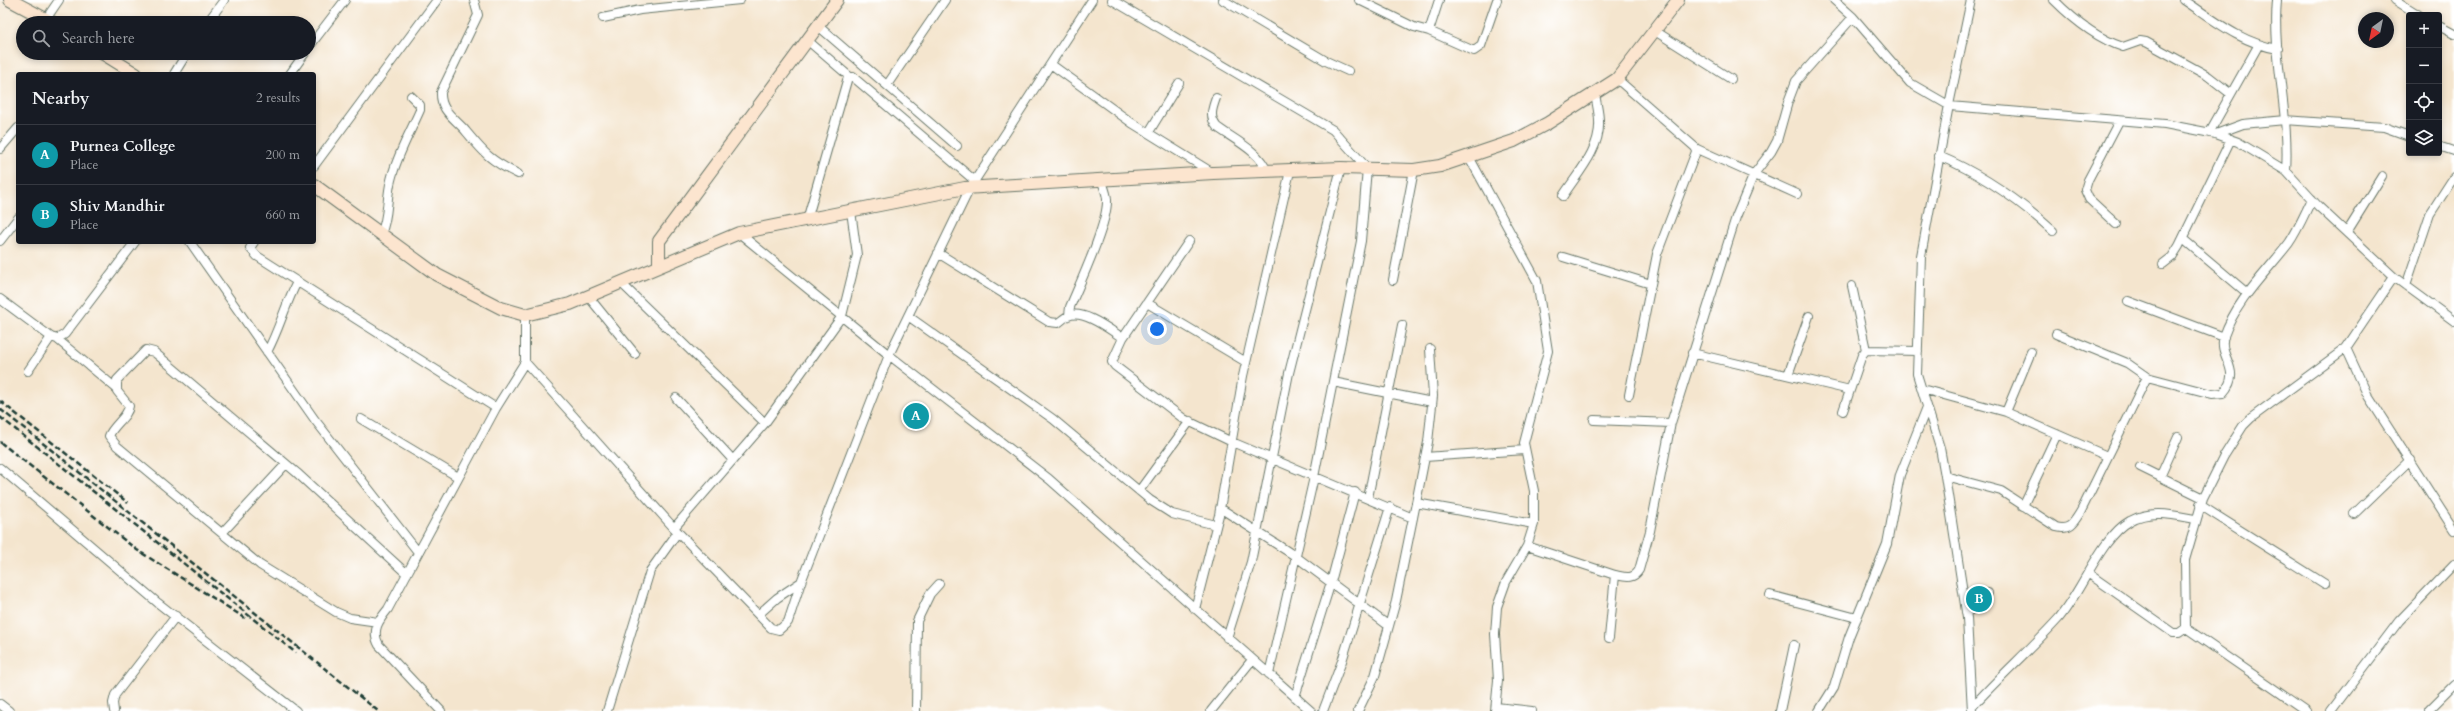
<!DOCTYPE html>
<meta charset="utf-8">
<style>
:root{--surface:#171b24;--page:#20242c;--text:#f1f3f6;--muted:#9ea1a6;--line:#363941;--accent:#1a73e8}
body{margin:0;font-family:Cardo,serif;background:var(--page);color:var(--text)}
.controls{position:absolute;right:12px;top:12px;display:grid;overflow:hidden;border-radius:4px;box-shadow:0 2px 6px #0003}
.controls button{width:36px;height:36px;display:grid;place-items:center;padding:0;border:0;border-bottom:1px solid var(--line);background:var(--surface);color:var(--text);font:20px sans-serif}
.compass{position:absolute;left:2358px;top:12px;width:36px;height:36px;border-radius:50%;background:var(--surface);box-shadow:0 2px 6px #0003;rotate:213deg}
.you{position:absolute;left:1157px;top:329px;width:14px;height:14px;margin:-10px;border:3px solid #fff;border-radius:50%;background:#1a73e8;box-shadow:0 0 0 6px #1a73e833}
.badge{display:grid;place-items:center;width:26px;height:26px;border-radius:50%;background:var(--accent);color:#fff;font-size:13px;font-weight:700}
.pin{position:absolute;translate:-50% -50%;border:2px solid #fff;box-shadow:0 1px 4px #0006}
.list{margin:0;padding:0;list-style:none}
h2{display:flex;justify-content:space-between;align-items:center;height:52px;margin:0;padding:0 16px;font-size:17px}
h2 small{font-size:13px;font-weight:400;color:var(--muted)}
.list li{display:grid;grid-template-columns:26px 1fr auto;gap:12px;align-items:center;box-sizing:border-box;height:60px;padding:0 16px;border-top:1px solid var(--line)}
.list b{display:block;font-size:15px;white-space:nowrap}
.list p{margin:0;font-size:13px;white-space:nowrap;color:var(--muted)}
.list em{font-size:13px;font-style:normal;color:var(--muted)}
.icon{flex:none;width:22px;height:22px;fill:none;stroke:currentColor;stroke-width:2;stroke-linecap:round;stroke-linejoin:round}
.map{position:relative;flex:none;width:2454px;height:711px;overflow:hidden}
.search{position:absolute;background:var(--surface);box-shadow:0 2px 6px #0003;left:16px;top:16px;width:300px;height:44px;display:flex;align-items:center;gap:10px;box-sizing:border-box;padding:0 14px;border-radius:22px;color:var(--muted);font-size:15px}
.panel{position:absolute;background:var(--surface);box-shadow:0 2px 6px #0003;left:16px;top:72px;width:300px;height:172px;border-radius:4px}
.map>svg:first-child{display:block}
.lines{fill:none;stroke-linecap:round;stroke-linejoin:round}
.street-casing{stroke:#6a786a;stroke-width:10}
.secondary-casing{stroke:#6a786a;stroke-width:14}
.street{stroke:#fff;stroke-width:8}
.secondary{stroke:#fce5cf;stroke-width:12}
.rail{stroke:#1f3d34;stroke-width:2.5;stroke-dasharray:6 3;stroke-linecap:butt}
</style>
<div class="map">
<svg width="2454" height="711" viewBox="0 0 2454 711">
<rect width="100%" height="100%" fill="#fff"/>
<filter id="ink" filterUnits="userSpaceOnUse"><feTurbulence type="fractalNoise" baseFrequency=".025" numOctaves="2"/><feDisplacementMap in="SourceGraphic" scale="8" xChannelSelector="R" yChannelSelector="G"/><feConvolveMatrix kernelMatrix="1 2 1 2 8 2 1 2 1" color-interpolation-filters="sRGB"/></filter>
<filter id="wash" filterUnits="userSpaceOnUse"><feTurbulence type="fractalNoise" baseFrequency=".012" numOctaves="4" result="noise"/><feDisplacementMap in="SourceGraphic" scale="16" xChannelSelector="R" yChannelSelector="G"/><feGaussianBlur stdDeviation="0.9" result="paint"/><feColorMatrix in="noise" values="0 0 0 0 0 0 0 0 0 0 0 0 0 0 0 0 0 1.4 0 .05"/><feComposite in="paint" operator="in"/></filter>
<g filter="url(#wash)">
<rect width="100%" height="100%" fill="#f4e5ce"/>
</g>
<g filter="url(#ink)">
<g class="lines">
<!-- street casing -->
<g class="street-casing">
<path id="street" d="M474,0L478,15L441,92C440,110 453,117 464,129C484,153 489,160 518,174
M1112,0L1333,130L1367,168L1361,241L1314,477L1269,674
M1223,0L1326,61L1348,71
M1359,0L1414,27L1429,31L1474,51L1481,46L1497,0
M1834,0L1853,17L1910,83L1950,106L2165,124L2216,134L2238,142L2286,171L2318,206L2394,277L2454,321
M1971,0L1949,105L1921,256L1917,374L1940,448L1945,476L1967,618L1972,711
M2054,0C2073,19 2098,39 2123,47L2140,41L2146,42L2208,76L2231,94
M2184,0C2214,20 2241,43 2278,49
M2277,0C2272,57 2290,113 2286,171
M2395,0L2419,15
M603,18L640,10L740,0
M46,19L59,0
M207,23L224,0
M817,25L957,146
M2439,26L2454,34
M1429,31L1439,0
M1655,31L1731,79
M807,40L850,77
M309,47L345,0
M1052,65L1132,123L1213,173
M174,74L187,53
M290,74L305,53
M1617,79L1697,149L1797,194
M887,85L945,0
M1216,98C1212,109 1209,117 1217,127C1233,139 1261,152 1267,172
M1149,132L1179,83
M2209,133L2258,46
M2216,134L2243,124L2285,120L2384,127L2409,136
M2439,146L2454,151
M0,149L18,128
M1468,155L1537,281L1548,351L1524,443L1534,491V524L1527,546L1506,582L1497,607L1495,634L1498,680L1495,711
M1939,156C1982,174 2019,200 2053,231
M314,166L437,0
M1563,196C1577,174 1601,149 1599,121C1599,112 1596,102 1595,93
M807,220L848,77H853L975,181
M2116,224L2089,199L2085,190L2088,180L2119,121
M2347,232L2382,176
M739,233L889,355L1049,479L1311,711
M381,234C389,216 386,199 391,180C397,155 410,133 420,110V105L411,96
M2183,239L2247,293
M0,241L18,218
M1189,241L1123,338L1112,362L1115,366L1184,419L1232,442L1413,518
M190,242L315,420L418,552
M254,242L250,248L257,256L496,408
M938,253L1049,322L1058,323C1061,321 1065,317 1068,316C1084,309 1110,330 1123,338
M1563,257L1651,284
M2163,264L2172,257L2179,246L2231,139
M1393,280L1414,170
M620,282L765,423
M1852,286L1866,350
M2406,286L2430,214L2454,177
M588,296L635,354
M0,299L51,337L57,339L65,334L135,242
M2128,301L2224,337
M1147,303L1246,362
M1069,315L1070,307C1080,283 1108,223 1107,200C1107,193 1103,185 1101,179
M908,316L1053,419L1150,500L1172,514L1216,525
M2056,334L2127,363L2147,377L2212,394L2223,393C2244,370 2217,357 2224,336C2237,299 2266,273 2289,243C2298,230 2305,213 2312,199
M57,339L117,389
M2346,348L2368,396L2454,530
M267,352C279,330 285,305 297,282
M1692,353L1850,390
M525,362L674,528L771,628L779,630L788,622L801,582L889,355L970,188L1092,0
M28,371L51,337
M1788,375L1809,316
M1333,382L1432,402
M1922,389L2006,412L2107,456
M1629,395L1657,254L1697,149
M676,398L732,459
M1843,411L1862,355L1866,350L1918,351
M2006,412L2031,352
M361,419L458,477
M1594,420L1671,423
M1425,457L1525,450
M2140,467L2203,498
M0,468L158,603L296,711
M1945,476L2001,491L2056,527C2070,531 2074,522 2081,511L2147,377
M2160,477L2178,437
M1139,491L1190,421
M1368,498L1402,325
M1416,503L1534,524
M2200,505L2325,584
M2023,506L2057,434
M1220,508L1295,556L1389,626
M2354,514L2410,460
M674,528L765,423L842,316L857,255L851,211
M222,533L286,464
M1527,546L1615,575
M2089,574L2173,633H2179L2186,628
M1770,595L1857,618
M1195,609L1219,515L1243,376L1290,171
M1966,612L1981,606L1988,593
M759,614L777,598L801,582
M378,622L350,618L336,612L260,565L117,446L109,436C113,425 128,417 129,406L117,391V380L146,350L154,352L297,473L407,574
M1227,638L1251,562L1289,373L1341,168
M1609,638L1615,575C1625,577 1633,580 1639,570L1650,531L1671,423L1736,217L1754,174L1771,152L1777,141L1788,102L1796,81L1853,17
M1295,697L1331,582L1355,492
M0,704L9,711
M1496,707L1532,711
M1972,707C2000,676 2031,649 2059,618C2082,591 2101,537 2130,521C2150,509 2174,515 2195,519
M2429,710L2454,685
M114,711L113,703L115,695L176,616
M441,711L379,645C371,631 379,620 388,609L496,408L525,362V315
M607,711L650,571L678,532
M916,711L917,621L930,594L939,584
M1211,711L1252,660
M1323,711L1342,661L1390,507
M1358,711L1375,676L1396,601L1416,503L1428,442L1433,396L1430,349
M1780,711L1794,645
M1819,711L1834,687L1849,637L1887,544L1900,475L1927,407
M2306,711L2186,628L2185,560L2203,498L2224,456L2243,426L2251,418L2346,348L2394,277
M2331,711L2399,621L2454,564"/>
</g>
<!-- secondary casing -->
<g class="secondary-casing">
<path id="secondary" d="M10,0L53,23
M102,53L136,74
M314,185L437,275L501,308L525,315L570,304L739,233L965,188L1213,173L1341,168L1414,170L1440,166L1514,141L1548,123L1617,79L1678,0
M659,266V241L837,0"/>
</g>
<!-- street -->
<use href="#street" class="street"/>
<!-- secondary -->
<use href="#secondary" class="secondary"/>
<!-- rail -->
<path class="rail" d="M0,401L128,503
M0,409L378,711
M0,417L296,653
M0,442L137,550L245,618"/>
</g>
</g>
</svg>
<div class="controls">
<button>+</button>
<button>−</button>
<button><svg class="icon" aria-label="locate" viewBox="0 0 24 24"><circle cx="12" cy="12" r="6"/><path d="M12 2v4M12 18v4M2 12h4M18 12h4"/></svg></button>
<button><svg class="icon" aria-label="layers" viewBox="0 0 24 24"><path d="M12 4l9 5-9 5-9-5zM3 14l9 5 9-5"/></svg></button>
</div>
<svg class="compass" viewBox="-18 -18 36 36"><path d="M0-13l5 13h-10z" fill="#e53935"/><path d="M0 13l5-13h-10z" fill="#9ea1a6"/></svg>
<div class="you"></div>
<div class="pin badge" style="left:916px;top:416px;background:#0f9aa8">A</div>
<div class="pin badge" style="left:1979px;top:599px;background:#0f9aa8">B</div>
<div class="search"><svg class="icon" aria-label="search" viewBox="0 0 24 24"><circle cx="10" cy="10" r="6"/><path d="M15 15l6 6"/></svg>Search here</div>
<section class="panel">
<h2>Nearby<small>2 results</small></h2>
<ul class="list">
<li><span class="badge" style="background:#0f9aa8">A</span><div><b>Purnea College</b><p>Place</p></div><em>200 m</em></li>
<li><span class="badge" style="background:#0f9aa8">B</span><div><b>Shiv Mandhir</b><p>Place</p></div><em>660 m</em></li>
</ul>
</section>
</div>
